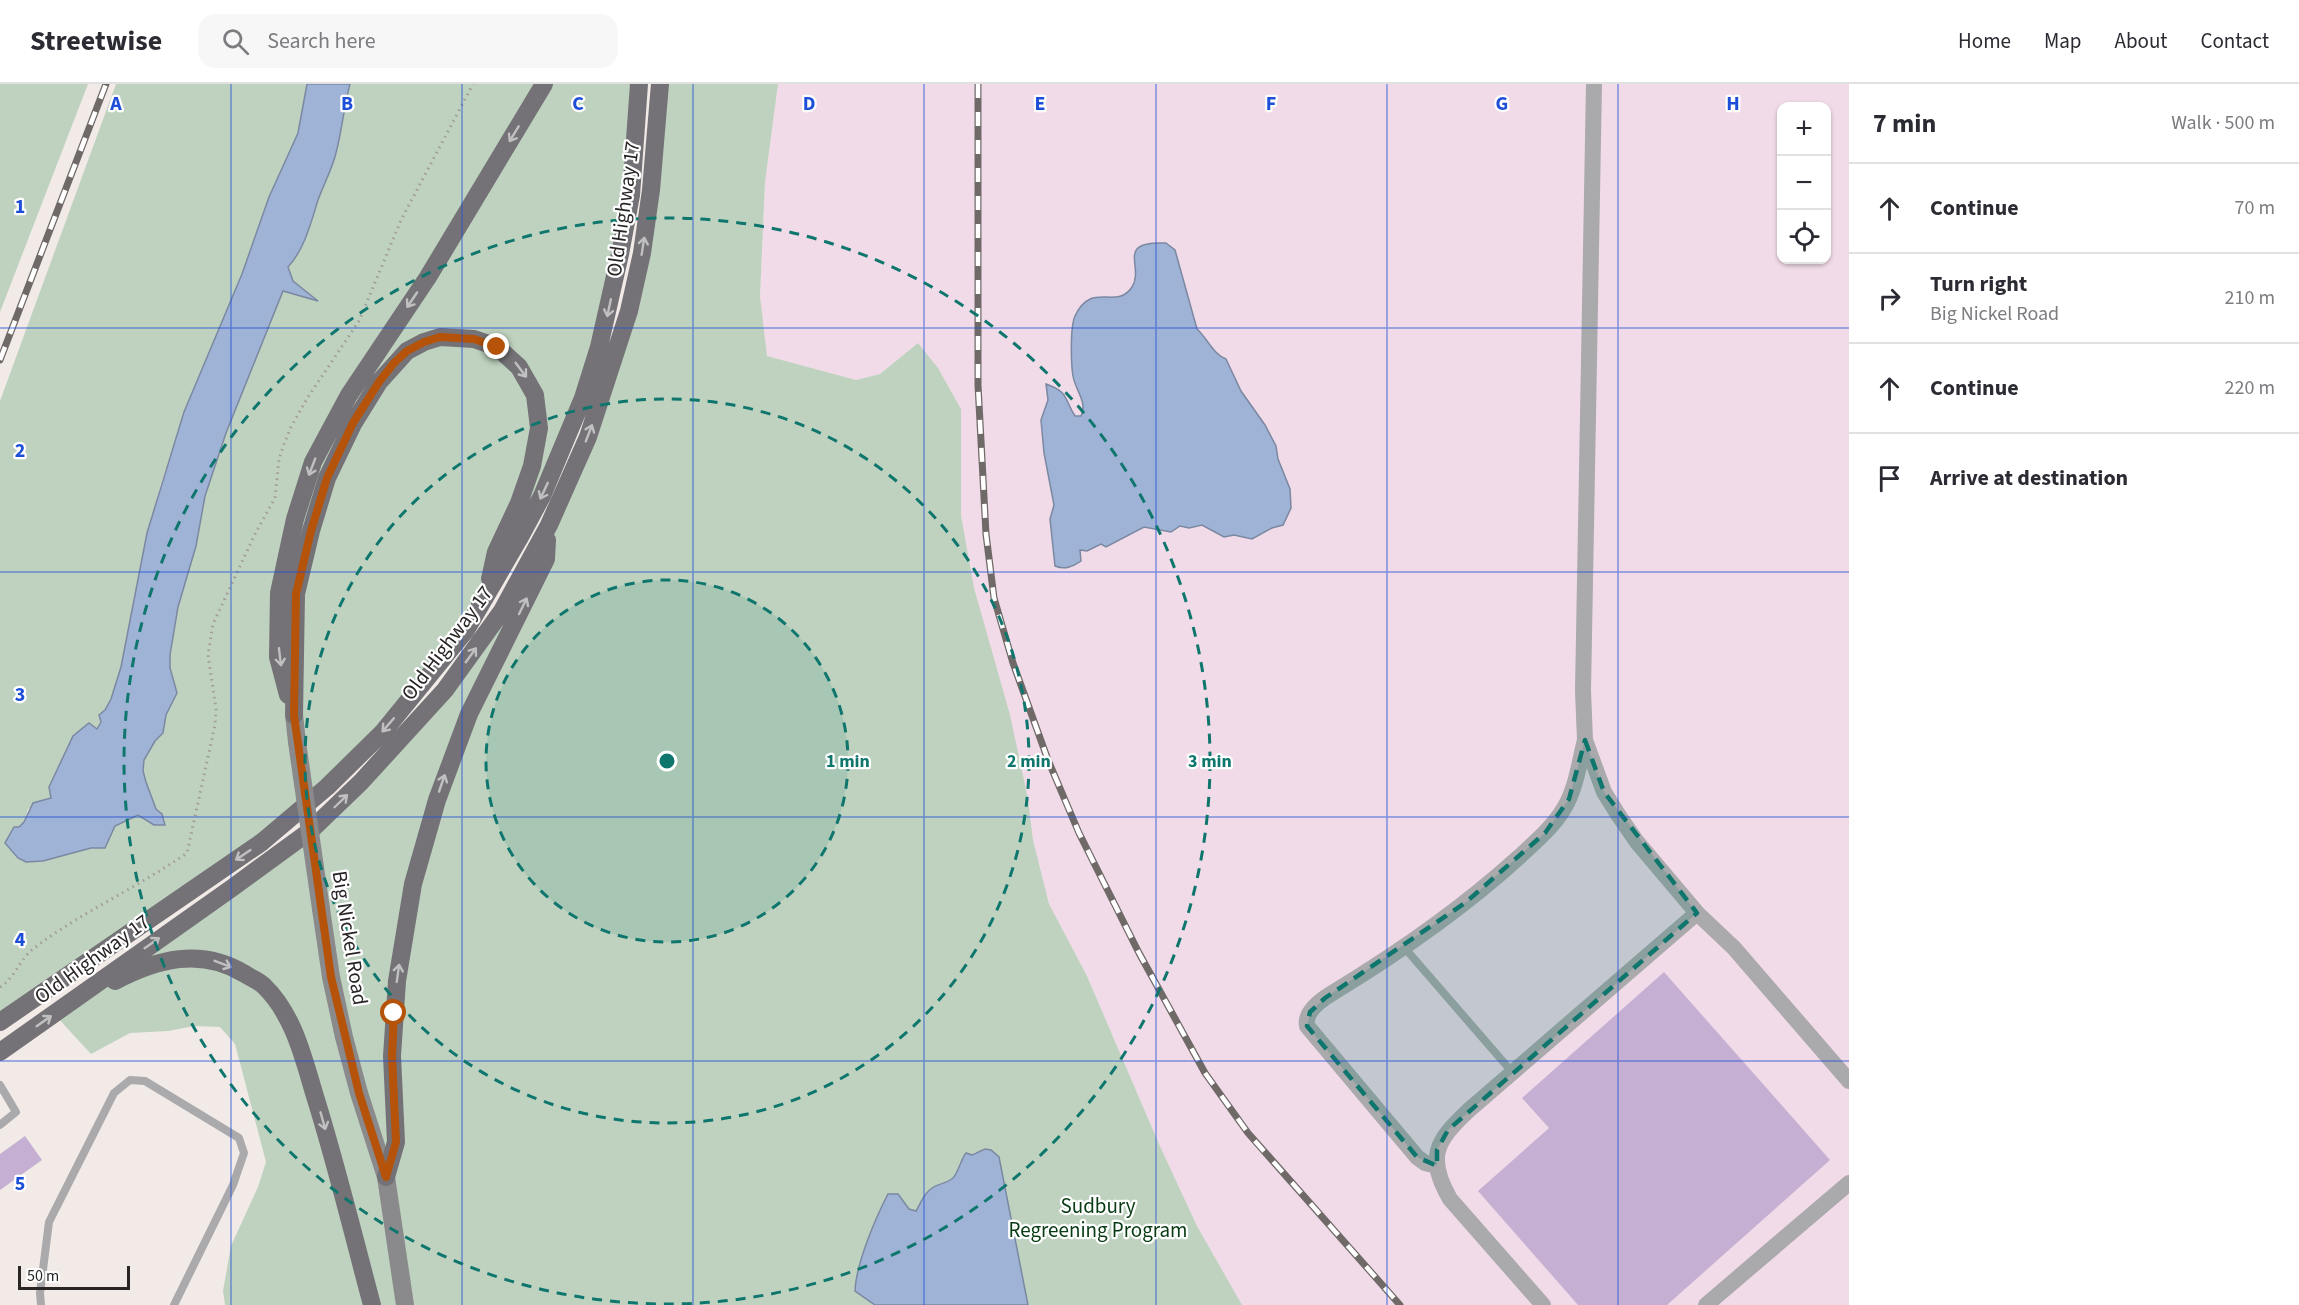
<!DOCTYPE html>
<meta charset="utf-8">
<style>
:root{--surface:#fff;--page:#f7f7f7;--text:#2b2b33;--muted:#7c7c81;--line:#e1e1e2}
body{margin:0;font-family:"Source Sans 3",sans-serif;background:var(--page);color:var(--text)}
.controls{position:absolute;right:18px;top:18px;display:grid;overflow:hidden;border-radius:12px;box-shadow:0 2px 4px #0004}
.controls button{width:54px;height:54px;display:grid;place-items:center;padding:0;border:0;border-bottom:2px solid var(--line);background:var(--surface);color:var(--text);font:30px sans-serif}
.scale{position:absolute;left:18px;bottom:15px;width:112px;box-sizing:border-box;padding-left:6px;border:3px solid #282524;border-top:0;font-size:16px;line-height:21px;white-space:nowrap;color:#282524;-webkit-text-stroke:4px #fff;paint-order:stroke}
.stop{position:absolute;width:18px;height:18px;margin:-14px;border:4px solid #b45309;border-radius:50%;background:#fff}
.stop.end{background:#b45309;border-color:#fff;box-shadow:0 2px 6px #0008}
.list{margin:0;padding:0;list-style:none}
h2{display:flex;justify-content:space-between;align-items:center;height:78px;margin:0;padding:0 24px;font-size:26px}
h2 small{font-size:20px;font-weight:400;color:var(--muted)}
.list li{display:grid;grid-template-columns:39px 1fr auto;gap:18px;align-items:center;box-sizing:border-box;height:90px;padding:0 24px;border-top:2px solid var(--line)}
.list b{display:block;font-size:22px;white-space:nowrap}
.list p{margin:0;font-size:20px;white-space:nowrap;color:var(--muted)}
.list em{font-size:20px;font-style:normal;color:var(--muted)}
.icon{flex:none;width:33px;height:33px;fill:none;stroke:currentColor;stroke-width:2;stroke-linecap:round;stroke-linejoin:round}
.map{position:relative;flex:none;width:1849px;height:1221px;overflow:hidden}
header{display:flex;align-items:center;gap:36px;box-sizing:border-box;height:84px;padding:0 30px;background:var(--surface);border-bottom:2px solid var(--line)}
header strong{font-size:28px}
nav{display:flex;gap:33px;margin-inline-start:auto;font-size:21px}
.search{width:420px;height:54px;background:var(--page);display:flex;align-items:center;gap:15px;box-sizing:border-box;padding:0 21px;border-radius:18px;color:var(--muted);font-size:22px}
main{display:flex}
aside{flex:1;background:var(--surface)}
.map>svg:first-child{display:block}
.industrial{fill:#f1dbe8;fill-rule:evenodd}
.green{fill:#bed2bf}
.water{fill:#9fb3d6;stroke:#7b88a1;stroke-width:1.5}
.building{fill:#c5b0d3}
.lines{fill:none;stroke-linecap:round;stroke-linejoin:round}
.path{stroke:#a29c9a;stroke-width:3;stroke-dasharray:1.5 4.5;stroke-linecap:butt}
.lane{stroke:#aaa9ac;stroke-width:8}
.street{stroke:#aaa9ac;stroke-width:16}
.secondary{stroke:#8a898c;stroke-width:18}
.primary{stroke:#747276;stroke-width:18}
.rail-casing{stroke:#6f6a68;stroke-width:7}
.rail{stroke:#fff;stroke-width:4.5;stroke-dasharray:14;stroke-linecap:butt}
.secondary-bridge{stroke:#8a898c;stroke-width:18}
.oneway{stroke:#c0c0c1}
.route{stroke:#b45309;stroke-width:8}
.marked{fill:#0f766e;fill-opacity:0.2;stroke:#0f766e;stroke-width:4.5;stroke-dasharray:12 8;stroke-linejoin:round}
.grid{fill:none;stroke:#1d4ed8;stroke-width:1.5;stroke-opacity:0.55}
.ring{fill:none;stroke:#0f766e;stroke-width:3;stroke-dasharray:10 8}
.labels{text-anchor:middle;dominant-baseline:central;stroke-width:4.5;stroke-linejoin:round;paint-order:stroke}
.street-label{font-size:21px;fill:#282524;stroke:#fff}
.park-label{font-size:21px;fill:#083b13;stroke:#fff}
.grid-label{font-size:20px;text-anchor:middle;font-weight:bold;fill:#1d4ed8;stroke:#fff;stroke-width:4.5;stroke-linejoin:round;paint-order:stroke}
.centre{fill:#0f766e;stroke:#fff;stroke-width:3}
.ring-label{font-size:18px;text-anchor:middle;font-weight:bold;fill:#0f766e;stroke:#fff;stroke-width:4.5;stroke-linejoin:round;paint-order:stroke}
</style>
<header>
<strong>Streetwise</strong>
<div class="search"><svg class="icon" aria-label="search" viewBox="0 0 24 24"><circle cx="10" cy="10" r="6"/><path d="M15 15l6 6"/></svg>Search here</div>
<nav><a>Home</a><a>Map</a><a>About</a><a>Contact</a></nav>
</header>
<main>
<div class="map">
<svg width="1849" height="1221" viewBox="0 0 1849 1221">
<rect width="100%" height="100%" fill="#f1eae7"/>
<!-- industrial -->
<path class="industrial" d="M778,0H1849V1221H1242L1197,1142L1159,1060L1087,892L1049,820L1033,756L1028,715L974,504L961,431V325L938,284L918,259L880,290L856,296L767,272L760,212L765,98ZM1782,22H1826V176H1782Z"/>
<!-- green -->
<path class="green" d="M0,0H88L0,228Z
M116,0H307L298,49L269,113L242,190L184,328L160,403L141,478L121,583L111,615L97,645L89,640C67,668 59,679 51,714L28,725L24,738L19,743L26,778C53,776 78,763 105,764L115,742L138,731L154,741L165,736L160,727L156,725L146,698L143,687L144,676L154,657L163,649L166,631L177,609L170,584V571L178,523L196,462L205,412L226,349L283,206L316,216L293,197L288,183C305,166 311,138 318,116C324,100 332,85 336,69C342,46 344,22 350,0H638L630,109L582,313L465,545L325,703L0,937V317Z
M661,0H778L765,98L760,212L767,272L856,296L880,290L918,259L938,284L961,325V431L974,504L1010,631L1028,715L1033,756L1049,820L1087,892L1159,1060L1197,1142L1242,1221H1028L999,1073L975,1068L960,1078C957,1099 947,1095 933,1103C924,1108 921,1119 916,1127L909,1125L898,1110H888L874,1140L855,1199L875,1221H225L223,1207L231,1162L258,1103L266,1078L235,960L220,943L194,942L168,947L130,949L91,970L55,931L362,699L528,486L630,227Z"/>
<!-- water -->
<path class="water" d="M307,0H350C344,22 342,46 336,69C332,85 324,100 318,116C311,139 304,166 288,183L293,197L318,217L283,207L226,349L205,412L196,462L178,523L170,571V584L177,609L166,631L163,649L155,657L144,676L143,687L146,698L156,725L162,730L165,741H154L138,731L115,742L105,764H91L43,777L26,778L18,774L5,759L14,743H19L24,738L33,719L51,714L49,703L73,652L89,639L97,645L101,638L99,631L105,626L111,615L121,583L147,449L184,328L242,190L269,113L298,49Z
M1166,159L1175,166L1197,245C1207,254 1213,270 1226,275L1241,307L1265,341L1276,362L1278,375L1290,405L1291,424L1283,441L1272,444L1252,455L1234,451L1224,453L1202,441L1189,444L1180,442L1171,448L1144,443L1106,463L1101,460L1087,467L1080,466L1081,477C1072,483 1065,486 1055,482L1050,435L1054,421L1044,369L1041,336L1048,316L1046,300C1069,308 1064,315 1075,332H1081C1088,318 1075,306 1073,292C1071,280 1070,243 1075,232C1092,196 1116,227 1132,203C1145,182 1114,157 1166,159Z
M985,1065L991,1066L999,1073L1028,1221H875L855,1207C856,1180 875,1135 888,1110H898L909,1125L916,1127C921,1119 923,1110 932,1104C939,1099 946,1100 953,1094C959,1087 960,1077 966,1069L972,1071Z"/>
<!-- building -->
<path class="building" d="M1664,888L1830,1076L1667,1221H1578L1478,1107L1549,1044L1522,1014Z
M25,1052L42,1076L0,1106V1070Z"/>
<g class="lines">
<!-- path -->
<path class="path" d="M0,903C15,894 20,875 33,865C81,828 137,804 187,769L215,641L216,625L208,571L213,540L255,450L275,414L279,375L283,363L291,343L308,313L359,237L401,136L473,0"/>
<!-- lane -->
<path class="lane" d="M1403,862L1513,989
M0,1001L16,1028L0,1041
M41,1221L40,1209L49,1138L114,1009L130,996L145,997L239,1054L244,1069L233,1101L174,1221"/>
<!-- street -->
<path class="street" d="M1594,0L1583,607L1585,656L1604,708L1619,732L1637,758L1697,829L1734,864L1849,997
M1437,1082L1425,1079L1417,1073L1307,942C1304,927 1322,915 1334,908C1398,869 1463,824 1519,773C1534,759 1552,744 1563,726C1576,706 1579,679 1585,656
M1543,1221L1450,1115C1426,1073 1436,1057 1469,1026L1697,829
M1706,1221L1849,1099"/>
<!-- secondary -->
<path class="secondary" d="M294,631L297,658
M321,825L331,893L344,953L359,1009L386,1093L405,1221"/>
<!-- primary -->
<path class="primary" d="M288,611L278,573L279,509L295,435L313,378L349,311L428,193L544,0
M294,631L296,510L311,447L327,394L353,340L379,298L407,267L424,258L440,253L474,255L497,263L519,283L535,311L539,344L532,382L519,419L496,468L490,495
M115,897C157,875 201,863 245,890C251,894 259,897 264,902C293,930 303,972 314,1009C336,1079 353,1150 372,1221
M0,938L262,758L327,703L383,648L466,546L520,453L542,412L583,314L599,263L620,170L631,111L639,0
M0,968L232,804L310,747L361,698L445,606L502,527L549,441L588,353L629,227L642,169L651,106L660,0
M386,1093L396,1058L392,972L397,897L413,800L437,716L469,630L546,475L547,456"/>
<!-- rail casing -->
<g class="rail-casing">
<path id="rail" d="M978,0V301L986,450L994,514L1013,579L1048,676L1079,749L1139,869L1205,989L1248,1049L1400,1221
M0,276L106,0"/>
</g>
<!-- rail -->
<use href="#rail" class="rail"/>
<!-- secondary-bridge -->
<path class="secondary-bridge" d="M297,658L321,825"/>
</g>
<!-- one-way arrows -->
<defs><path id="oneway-shaft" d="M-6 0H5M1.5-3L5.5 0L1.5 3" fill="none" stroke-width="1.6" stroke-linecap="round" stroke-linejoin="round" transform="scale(1.5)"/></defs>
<g class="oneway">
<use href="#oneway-shaft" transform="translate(514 50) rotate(121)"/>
<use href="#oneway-shaft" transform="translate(643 162) rotate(-81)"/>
<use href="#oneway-shaft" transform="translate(412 216) rotate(124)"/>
<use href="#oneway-shaft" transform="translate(609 224) rotate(102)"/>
<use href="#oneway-shaft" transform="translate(521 286) rotate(53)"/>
<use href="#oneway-shaft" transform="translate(589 349) rotate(-69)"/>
<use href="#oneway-shaft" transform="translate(312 383) rotate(111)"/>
<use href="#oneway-shaft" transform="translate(544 407) rotate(115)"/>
<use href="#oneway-shaft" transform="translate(523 522) rotate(-64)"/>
<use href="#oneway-shaft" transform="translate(471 571) rotate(-54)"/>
<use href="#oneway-shaft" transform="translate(280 573) rotate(83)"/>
<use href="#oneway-shaft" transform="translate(388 641) rotate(131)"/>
<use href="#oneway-shaft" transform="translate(442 699) rotate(-71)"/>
<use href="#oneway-shaft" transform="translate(341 717) rotate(-44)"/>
<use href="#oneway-shaft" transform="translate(243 771) rotate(146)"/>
<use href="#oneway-shaft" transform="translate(152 859) rotate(-35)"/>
<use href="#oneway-shaft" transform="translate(223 880) rotate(21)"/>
<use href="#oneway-shaft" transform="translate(398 889) rotate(-82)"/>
<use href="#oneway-shaft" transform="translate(44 937) rotate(-35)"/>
<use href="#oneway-shaft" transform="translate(323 1037) rotate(74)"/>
</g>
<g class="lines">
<!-- route -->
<path class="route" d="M394,929L392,972L396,1058L386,1093L359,1009L331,893L294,631L296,510L311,447L327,394L353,339L379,298L394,279L407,267L424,258L440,253L474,255L497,263"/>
</g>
<!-- marked area -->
<path class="marked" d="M1585,656L1604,708L1697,829L1448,1046L1437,1066V1082L1417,1073L1307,942L1310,928L1325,914L1465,819L1545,749L1569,715Z"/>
<!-- grid -->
<path class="grid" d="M231,0V1221M462,0V1221M693,0V1221M924,0V1221M1156,0V1221M1387,0V1221M1618,0V1221M0,244H1849M0,488H1849M0,733H1849M0,977H1849"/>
<!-- distance rings -->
<circle cx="667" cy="677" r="181" fill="#0f766e" fill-opacity=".12"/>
<g class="ring">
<circle cx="667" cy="677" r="181"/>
<circle cx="667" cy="677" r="362"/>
<circle cx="667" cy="677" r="543"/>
</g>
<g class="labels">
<!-- street labels -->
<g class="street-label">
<text transform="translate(623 125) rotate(-82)">Old Highway 17</text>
<text transform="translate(447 559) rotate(-53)">Old Highway 17</text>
<text transform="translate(350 854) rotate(81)">Big Nickel Road</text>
<text transform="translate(92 875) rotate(-36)">Old Highway 17</text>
</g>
<!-- park labels -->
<g class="park-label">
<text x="1098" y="1122">Sudbury<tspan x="1098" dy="24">Regreening Program</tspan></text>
</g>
</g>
<g class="grid-label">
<text x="116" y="26">A</text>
<text x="347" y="26">B</text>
<text x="578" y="26">C</text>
<text x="809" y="26">D</text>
<text x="1040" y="26">E</text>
<text x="1271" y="26">F</text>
<text x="1502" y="26">G</text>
<text x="1733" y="26">H</text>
<text x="20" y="129">1</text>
<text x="20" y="373">2</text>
<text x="20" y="617">3</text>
<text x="20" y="862">4</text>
<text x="20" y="1106">5</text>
</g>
<circle cx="667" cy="677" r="9" class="centre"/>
<g class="ring-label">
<text x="848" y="683">1 min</text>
<text x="1029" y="683">2 min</text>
<text x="1210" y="683">3 min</text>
</g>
</svg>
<div class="controls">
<button>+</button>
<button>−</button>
<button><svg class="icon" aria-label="locate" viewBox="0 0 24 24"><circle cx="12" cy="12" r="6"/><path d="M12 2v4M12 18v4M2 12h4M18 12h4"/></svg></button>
</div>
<div class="scale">50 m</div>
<div class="stop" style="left:394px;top:929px"></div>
<div class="stop end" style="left:497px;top:263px"></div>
</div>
<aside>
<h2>7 min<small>Walk · 500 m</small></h2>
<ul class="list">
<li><svg class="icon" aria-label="ahead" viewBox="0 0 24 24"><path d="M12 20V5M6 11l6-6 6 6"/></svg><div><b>Continue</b></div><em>70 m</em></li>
<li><svg class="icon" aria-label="right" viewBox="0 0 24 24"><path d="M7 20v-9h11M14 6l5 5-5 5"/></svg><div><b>Turn right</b><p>Big Nickel Road</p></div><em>210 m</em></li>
<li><svg class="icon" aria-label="ahead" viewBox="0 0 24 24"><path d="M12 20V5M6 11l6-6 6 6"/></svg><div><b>Continue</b></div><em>220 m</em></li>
<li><svg class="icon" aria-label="arrive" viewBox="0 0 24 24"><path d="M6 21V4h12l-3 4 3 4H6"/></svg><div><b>Arrive at destination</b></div></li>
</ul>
</aside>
</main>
